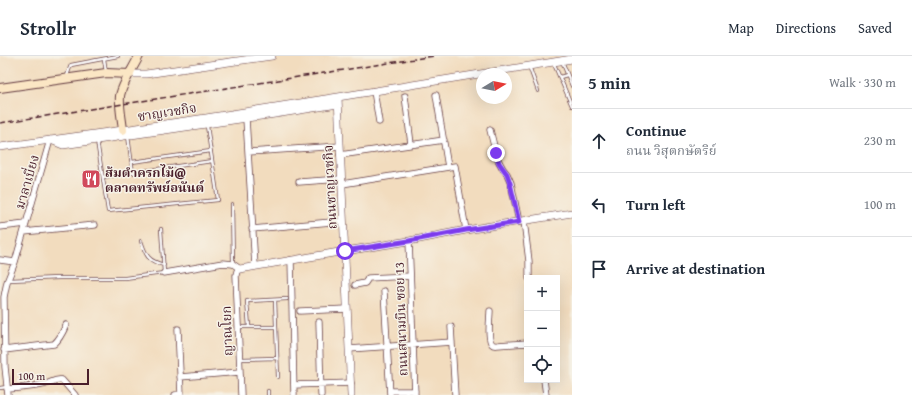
<!DOCTYPE html>
<meta charset="utf-8">
<style>
:root{--surface:#fff;--page:#f6f6f7;--text:#1f2937;--muted:#747a83;--line:#e0e1e3}
body{margin:0;font-family:"Gentium Book Plus","Noto Serif Thai",serif;background:var(--page);color:var(--text)}
.controls{position:absolute;right:12px;bottom:12px;display:grid;overflow:hidden;border-radius:0px;box-shadow:0 4px 16px #0002}
.controls button{width:36px;height:36px;display:grid;place-items:center;padding:0;border:0;border-bottom:1px solid var(--line);background:var(--surface);color:var(--text);font:20px sans-serif}
.compass{position:absolute;left:476px;top:12px;width:36px;height:36px;border-radius:50%;background:var(--surface);box-shadow:0 4px 16px #0002;rotate:80deg}
.scale{position:absolute;left:12px;bottom:10px;width:77px;box-sizing:border-box;padding-left:4px;border:2px solid #4a1f2b;border-top:0;font-size:11px;line-height:14px;white-space:nowrap;color:#4a1f2b;-webkit-text-stroke:3px #f7f3e8;paint-order:stroke}
.stop{position:absolute;width:12px;height:12px;margin:-9px;border:3px solid #7c3aed;border-radius:50%;background:#fff}
.stop.end{background:#7c3aed;border-color:#fff;box-shadow:0 1px 4px #0008}
.list{margin:0;padding:0;list-style:none}
h2{display:flex;justify-content:space-between;align-items:center;height:52px;margin:0;padding:0 16px;font-size:17px}
h2 small{font-size:13px;font-weight:400;color:var(--muted)}
.list li{display:grid;grid-template-columns:26px 1fr auto;gap:12px;align-items:center;box-sizing:border-box;height:64px;padding:0 16px;border-top:1px solid var(--line)}
.list b{display:block;font-size:15px;white-space:nowrap}
.list p{margin:0;font-size:13px;white-space:nowrap;color:var(--muted)}
.list em{font-size:13px;font-style:normal;color:var(--muted)}
.icon{flex:none;width:22px;height:22px;fill:none;stroke:currentColor;stroke-width:2;stroke-linecap:round;stroke-linejoin:round}
.map{position:relative;flex:none;width:572px;height:339px;overflow:hidden}
header{display:flex;align-items:center;gap:24px;box-sizing:border-box;height:56px;padding:0 20px;background:var(--surface);border-bottom:1px solid var(--line)}
header strong{font-size:19px}
nav{display:flex;gap:22px;margin-inline-start:auto;font-size:14px}
main{display:flex}
aside{flex:1;background:var(--surface)}
.map>svg:first-child{display:block}
.lines{fill:none;stroke-linecap:round;stroke-linejoin:round}
.service-casing{stroke:#633b41;stroke-width:4}
.minor-casing{stroke:#633b41;stroke-width:7}
.tertiary-casing{stroke:#633b41;stroke-width:8}
.secondary-casing{stroke:#633b41;stroke-width:10}
.service{stroke:#fff;stroke-width:2.5}
.minor{stroke:#fff;stroke-width:5.5}
.tertiary{stroke:#fff;stroke-width:7}
.secondary{stroke:#fbe6c4;stroke-width:8}
.rail{stroke:#4a1f2b;stroke-width:1.5;stroke-dasharray:6 3;stroke-linecap:butt}
.route{stroke:#7c3aed;stroke-width:5}
.labels{text-anchor:middle;dominant-baseline:central;stroke-width:3;stroke-linejoin:round;paint-order:stroke}
.street-label{font-size:13px;fill:#4a1f2b;stroke:#f7f3e8}
.poi-label{font-size:13px;font-weight:bold;fill:#4a1f2b;stroke:#f7f3e8;text-anchor:start}
</style>
<header>
<strong>Strollr</strong>
<nav><a>Map</a><a>Directions</a><a>Saved</a></nav>
</header>
<main>
<div class="map">
<svg width="572" height="339" viewBox="0 0 572 339">
<rect width="100%" height="100%" fill="#f7f3e8"/>
<filter id="ink" filterUnits="userSpaceOnUse"><feTurbulence type="fractalNoise" baseFrequency=".025" numOctaves="2"/><feDisplacementMap in="SourceGraphic" scale="8" xChannelSelector="R" yChannelSelector="G"/><feConvolveMatrix kernelMatrix="1 2 1 2 8 2 1 2 1" color-interpolation-filters="sRGB"/></filter>
<filter id="wash" filterUnits="userSpaceOnUse"><feTurbulence type="fractalNoise" baseFrequency=".012" numOctaves="4" result="noise"/><feDisplacementMap in="SourceGraphic" scale="16" xChannelSelector="R" yChannelSelector="G"/><feGaussianBlur stdDeviation="0.9" result="paint"/><feColorMatrix in="noise" values="0 0 0 0 0 0 0 0 0 0 0 0 0 0 0 0 0 1.4 0 .05"/><feComposite in="paint" operator="in"/></filter>
<g filter="url(#wash)">
<rect width="100%" height="100%" fill="#f2dcbe"/>
</g>
<g filter="url(#ink)">
<g class="lines">
<!-- service casing -->
<g class="service-casing">
<path id="service" d="M104,3L106,16
M562,5L572,30
M554,8L572,50
M529,10L538,35
M67,20L69,14L71,9L118,0
M560,21L567,19
M128,80L133,117
M97,85L108,155L218,144L207,70
M132,106L211,95
M103,121L212,105
M232,148L233,208
M141,185C146,200 148,205 164,209
M9,224L59,222H125L164,217L161,173
M275,244L278,321
M239,271H276
M249,271L247,245L287,243
M240,303L277,302
M0,332L7,331
M268,339V335"/>
</g>
<!-- minor casing -->
<g class="minor-casing">
<path id="minor" d="M374,35L379,66
M436,39L448,111
M405,40L411,88
M246,63L255,210
M490,74L497,102L503,113L507,118L511,127L519,166
M248,96L340,90
M340,99L444,84
M299,126L341,123
M342,128L455,110L466,174
M524,165L529,205V222
M0,171L26,168
M252,173L343,165
M24,176L95,169
M409,185L415,339
M0,204L15,206
M291,204L294,339
M164,217L223,207L233,208L240,213L237,215L236,219L241,339
M355,229L365,227L367,224L368,222L410,220
M384,235L390,339
M300,255L347,253
M490,255C490,261 487,283 492,288C494,290 495,289 498,289L527,287
M319,266L321,339
M451,271L455,339
M349,293L452,286
M4,294L54,288C60,283 63,276 66,269
M180,321L240,316
M544,324L546,339
M294,329L351,327
M7,333C20,332 34,331 46,328C52,326 55,323 62,324L75,339
M390,335H415
M8,339L5,311L4,241L7,226L15,206L50,84
M175,339L181,338L178,273"/>
</g>
<!-- tertiary casing -->
<g class="tertiary-casing">
<path id="tertiary" d="M130,18H146L272,0
M338,41L351,339
M51,84L63,89L275,58L338,48
M0,91L123,74L206,62L338,41L572,3
M240,213L345,195L409,185L466,174L572,157"/>
</g>
<!-- secondary casing -->
<g class="secondary-casing">
<path id="secondary" d="M0,32L106,17L130,18
M123,74C122,63 119,51 120,40C122,28 134,11 139,0"/>
</g>
<!-- service -->
<use href="#service" class="service"/>
<!-- minor -->
<use href="#minor" class="minor"/>
<!-- tertiary -->
<use href="#tertiary" class="tertiary"/>
<!-- secondary -->
<use href="#secondary" class="secondary"/>
<!-- rail -->
<path class="rail" d="M0,67L434,0"/>
</g>
</g>
<g class="lines" filter="url(#ink)">
<!-- route -->
<path class="route" d="M345,195L409,185L466,174L519,166L510,127L507,118L499,107L496,97"/>
</g>
<!-- icons -->
<defs>
<g id="restaurant-square" transform="scale(1)"><rect x="-9" y="-9" width="18" height="18" rx="4" fill="#d1495b" stroke="#f7f3e8"/><path d="M-5-6h1v4h1v-4h1v4h1v-4h1v5L-1.5 .5V6h-2V.5L-5-1ZM5-6V6H3V1.5H1.5Q1.5-4 5-6Z" fill="#fff"/></g>
</defs>
<g fill-rule="evenodd">
<use href="#restaurant-square" x="91" y="123"/>
</g>
<g class="labels">
<!-- street labels -->
<g class="street-label">
<text transform="translate(167 56) rotate(-9)">ชาญเวชกิจ</text>
<text transform="translate(27 126) rotate(-74)">มาลาเบี่ยง</text>
<text transform="translate(330 131) rotate(-93)">ถนนชาญเวชกิจ</text>
<text transform="translate(401 263) rotate(-92)">ถนนสนามบิน ซอย 13</text>
<text transform="translate(227 275) rotate(-92)">ญาณโยก</text>
</g>
<!-- poi labels -->
<g class="poi-label">
<text x="105" y="116">ส้มตำครกไม้@<tspan x="105" dy="15">ตลาดทรัพย์อนันต์</tspan></text>
</g>
</g>
</svg>
<div class="controls">
<button>+</button>
<button>−</button>
<button><svg class="icon" aria-label="locate" viewBox="0 0 24 24"><circle cx="12" cy="12" r="6"/><path d="M12 2v4M12 18v4M2 12h4M18 12h4"/></svg></button>
</div>
<svg class="compass" viewBox="-18 -18 36 36"><path d="M0-13l5 13h-10z" fill="#e53935"/><path d="M0 13l5-13h-10z" fill="#747a83"/></svg>
<div class="scale">100 m</div>
<div class="stop" style="left:345px;top:195px"></div>
<div class="stop end" style="left:496px;top:97px"></div>
</div>
<aside>
<h2>5 min<small>Walk · 330 m</small></h2>
<ul class="list">
<li><svg class="icon" aria-label="ahead" viewBox="0 0 24 24"><path d="M12 20V5M6 11l6-6 6 6"/></svg><div><b>Continue</b><p>ถนน วิสุตกษัตริย์</p></div><em>230 m</em></li>
<li><svg class="icon" aria-label="left" viewBox="0 0 24 24"><path d="M17 20v-9H6M10 6l-5 5 5 5"/></svg><div><b>Turn left</b></div><em>100 m</em></li>
<li><svg class="icon" aria-label="arrive" viewBox="0 0 24 24"><path d="M6 21V4h12l-3 4 3 4H6"/></svg><div><b>Arrive at destination</b></div></li>
</ul>
</aside>
</main>
